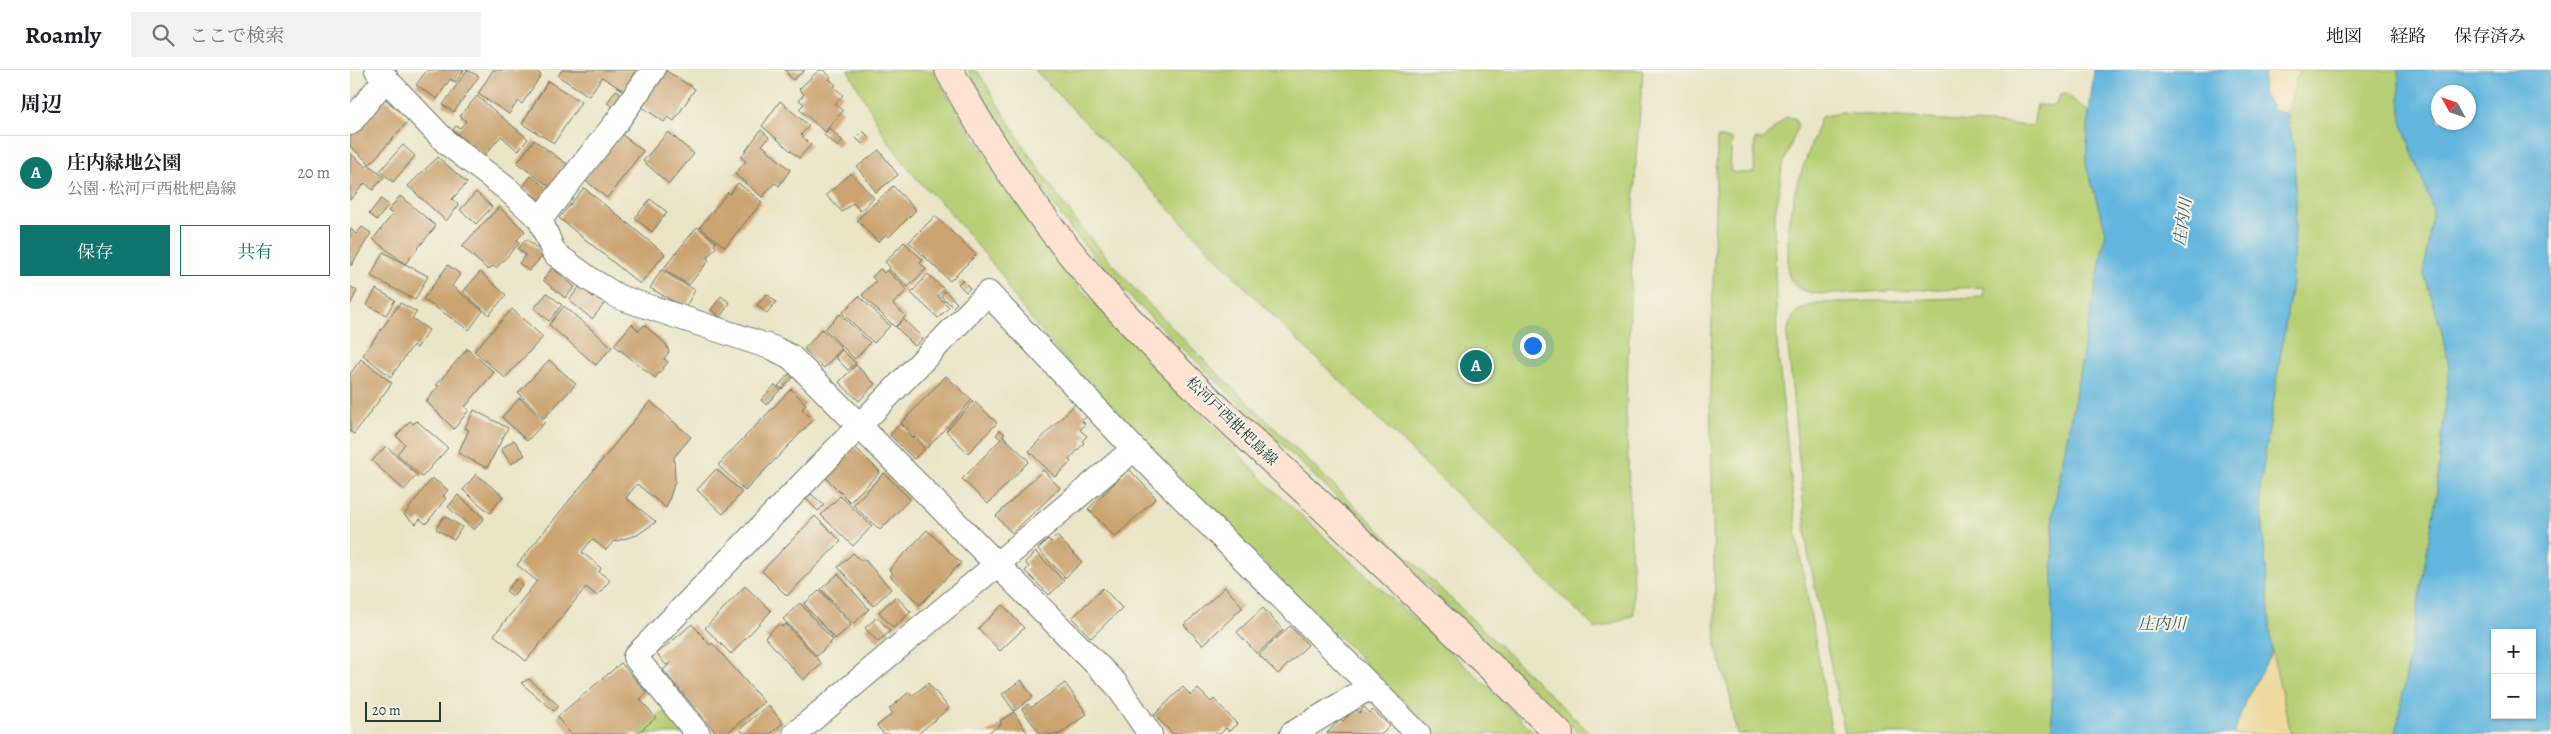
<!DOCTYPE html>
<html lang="ja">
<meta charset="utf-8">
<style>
:root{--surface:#fff;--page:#f2f2f2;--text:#202124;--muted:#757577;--line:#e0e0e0;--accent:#0f766e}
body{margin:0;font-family:Alegreya,"Noto Serif JP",serif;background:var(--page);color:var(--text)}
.controls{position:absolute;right:15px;bottom:15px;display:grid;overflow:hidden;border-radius:0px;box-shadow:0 1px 4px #0004}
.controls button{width:45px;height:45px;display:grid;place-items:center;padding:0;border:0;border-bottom:1px solid var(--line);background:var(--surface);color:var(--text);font:25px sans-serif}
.compass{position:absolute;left:2081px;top:15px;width:45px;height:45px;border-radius:50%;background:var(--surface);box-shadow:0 1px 4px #0004;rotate:310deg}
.scale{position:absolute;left:15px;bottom:12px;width:76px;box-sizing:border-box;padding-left:5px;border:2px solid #1f3d34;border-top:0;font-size:14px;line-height:18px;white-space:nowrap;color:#1f3d34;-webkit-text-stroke:4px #f7f3e8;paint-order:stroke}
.you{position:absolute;left:1182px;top:275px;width:18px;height:18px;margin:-12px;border:4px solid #fff;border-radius:50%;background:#1a73e8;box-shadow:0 0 0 8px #1a73e833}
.badge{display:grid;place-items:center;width:32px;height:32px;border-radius:50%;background:var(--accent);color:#fff;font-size:16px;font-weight:700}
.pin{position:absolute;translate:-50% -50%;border:2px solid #fff;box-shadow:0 1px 5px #0006}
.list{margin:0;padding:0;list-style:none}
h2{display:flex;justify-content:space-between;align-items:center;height:65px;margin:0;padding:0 20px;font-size:21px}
h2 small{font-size:16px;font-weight:400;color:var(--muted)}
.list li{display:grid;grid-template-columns:32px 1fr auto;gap:15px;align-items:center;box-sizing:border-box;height:75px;padding:0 20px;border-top:1px solid var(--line)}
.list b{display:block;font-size:19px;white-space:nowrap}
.list p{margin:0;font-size:16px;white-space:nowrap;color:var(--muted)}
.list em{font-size:16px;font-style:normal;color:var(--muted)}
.actions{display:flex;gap:10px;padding:15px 20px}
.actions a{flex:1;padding:11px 0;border:1px solid var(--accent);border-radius:0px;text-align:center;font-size:18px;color:var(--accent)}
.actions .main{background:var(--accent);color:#fff}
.icon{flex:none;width:28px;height:28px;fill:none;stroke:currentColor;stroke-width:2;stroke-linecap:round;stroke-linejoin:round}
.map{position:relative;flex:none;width:2201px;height:664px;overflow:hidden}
header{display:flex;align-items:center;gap:30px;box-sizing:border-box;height:70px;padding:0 25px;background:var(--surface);border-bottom:1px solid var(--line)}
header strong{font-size:24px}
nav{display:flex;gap:28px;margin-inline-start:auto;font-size:18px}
.search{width:350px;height:45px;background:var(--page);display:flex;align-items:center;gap:12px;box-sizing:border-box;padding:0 18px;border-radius:0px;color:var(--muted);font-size:19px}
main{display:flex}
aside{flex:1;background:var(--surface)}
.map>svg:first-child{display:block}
.green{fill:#b7d075;stroke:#6b8654}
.sand{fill:#eeda9e;stroke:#868c69}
.water{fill:#62b6de;stroke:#407a89;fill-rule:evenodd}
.building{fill:#cba370}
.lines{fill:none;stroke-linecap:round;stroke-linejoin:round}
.minor-casing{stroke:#667867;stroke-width:26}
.secondary-casing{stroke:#667867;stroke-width:30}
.minor{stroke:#fff;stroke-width:24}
.secondary{stroke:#fee3d2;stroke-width:28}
.labels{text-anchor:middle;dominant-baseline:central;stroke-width:4;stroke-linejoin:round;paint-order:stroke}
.street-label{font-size:15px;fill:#1f3d34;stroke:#f7f3e8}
.water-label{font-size:16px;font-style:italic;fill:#305b5e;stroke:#f7f3e8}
</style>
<header>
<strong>Roamly</strong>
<div class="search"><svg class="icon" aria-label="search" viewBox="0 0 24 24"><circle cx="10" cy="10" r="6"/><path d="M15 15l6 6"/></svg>ここで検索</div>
<nav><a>地図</a><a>経路</a><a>保存済み</a></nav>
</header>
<main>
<aside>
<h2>周辺<small></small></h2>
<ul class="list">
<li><span class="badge">A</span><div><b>庄内緑地公園</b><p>公園 · 松河戸西枇杷島線</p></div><em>20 m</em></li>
</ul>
<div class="actions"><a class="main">保存</a><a>共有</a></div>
</aside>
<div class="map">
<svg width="2201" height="664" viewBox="0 0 2201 664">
<rect width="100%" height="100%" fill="#f7f3e8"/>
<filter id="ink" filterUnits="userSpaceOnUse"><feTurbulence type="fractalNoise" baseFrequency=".02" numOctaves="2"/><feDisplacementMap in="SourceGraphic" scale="10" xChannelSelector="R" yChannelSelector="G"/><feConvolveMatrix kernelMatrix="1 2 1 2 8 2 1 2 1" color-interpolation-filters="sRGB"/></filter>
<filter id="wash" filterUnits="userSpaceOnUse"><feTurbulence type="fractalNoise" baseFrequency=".0096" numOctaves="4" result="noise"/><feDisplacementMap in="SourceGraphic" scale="20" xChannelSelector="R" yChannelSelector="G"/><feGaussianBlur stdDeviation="1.12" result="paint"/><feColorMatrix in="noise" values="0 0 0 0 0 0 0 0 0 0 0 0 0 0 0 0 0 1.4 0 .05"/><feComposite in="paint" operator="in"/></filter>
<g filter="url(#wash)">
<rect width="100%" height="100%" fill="#ebe5c7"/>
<!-- green -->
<path class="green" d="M498,0H582L663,129L726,214L797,285L920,417L1146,624L1185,664H1086L764,342L701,274L658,219L655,209L594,135L570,113L537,70Z
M618,0L628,2L679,85L729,155L787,222L858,294L1241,664H1230L781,228L722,161L672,90Z
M685,0H1293L1286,89L1276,338L1284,545L1246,559L931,254Z
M1949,0H2048L2052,54L2083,139L2074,204L2091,258L2099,297L2086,429L2046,664H1941L1922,582L1910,417L1942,212L1946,138L1944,79L1937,43Z
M1716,24L1739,42L1736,95L1756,162L1703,442L1702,664H1495L1458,483L1437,265C1441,241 1448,239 1470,233L1633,227V217L1470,224C1453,221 1443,220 1438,202V154L1446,117L1471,47L1490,43L1683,56L1687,35L1705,36L1710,25Z
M1436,47L1444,48L1448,56L1432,98L1424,152L1427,274L1447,468L1482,664H1387L1379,621L1366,578L1360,325L1367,68L1382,69L1380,102L1404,103L1405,69L1413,70Z
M314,641L334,664H288Z"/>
<!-- sand -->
<path class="sand" d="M1915,0H1949L1937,43L1924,42L1912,22Z
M1922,582L1941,664H1884L1895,631Z"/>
<!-- water -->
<path class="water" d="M1744,0H1915L1912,22L1924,41L1937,43L1944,79L1946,138L1942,212L1910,417L1922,582L1895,631L1884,664H1702L1703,442L1756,162L1736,95L1739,42Z
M2048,0H2201V664H2046L2086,429L2099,297L2091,258L2074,204L2083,139L2052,54ZM2088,22H2118V52H2088ZM2145,563H2182V645H2145Z"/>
<g id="blocks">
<!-- building -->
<path class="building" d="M77,0H114L106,12L100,9L87,29L66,15Z
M117,0L129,6L104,42L93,35Z
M143,0H184L191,5L172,34L168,31L159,44L128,24Z
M212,0H287L274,21L252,7L239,26L208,6Z
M315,0L345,19L324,51L318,47L314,52L291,36Z
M435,0H455L443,10Z
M469,0H473L481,7L479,9L486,15L484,17L493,25L485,34L493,41L475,62L449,39L454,34L449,30L454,24L449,19Z
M198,11L231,32L204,73L172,54Z
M266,20L275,26L266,39L257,33Z
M127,26L178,69L168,81L151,66L134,86L103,60L106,56L110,58L116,51L110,46Z
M34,28L59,50L20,94L0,76V66Z
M430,31L459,56L451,65L461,75L449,88L412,56Z
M479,58L493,71L488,77L474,65Z
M266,60L293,81L257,128L231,107Z
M411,60L419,67L412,75L440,100L429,116L425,113L412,127L385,104L396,91L391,87Z
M513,61L519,67L512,74L506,68Z
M318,62L344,84L319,114L293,91Z
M184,70L218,95L200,117L167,93Z
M53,75L65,86L43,112L30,101Z
M529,80L548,105L526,122L507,97Z
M0,83L16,97L18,94L34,107L23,120L15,113L0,130Z
M88,87L117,113L102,129L109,135L96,151L58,116Z
M501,103L524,128L510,141L503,133L492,142L476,125Z
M181,106L199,119L191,131L173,117Z
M388,113L412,132L375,177L350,157L378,122L380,124Z
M543,116L566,140L539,167L537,164L528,172L507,150Z
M234,118L315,184L290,214L209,148Z
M126,122L142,137L126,154L110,140Z
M50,126L86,156L55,194L78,206L65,230L21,206L33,182L55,194L23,169L43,144L38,141Z
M31,129L39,135L27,150L19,144Z
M300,129L317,142L302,162L285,148Z
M149,137L175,161L167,170L170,173L146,198L143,196L138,200L112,176Z
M585,146L626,185L600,211L559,172Z
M12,157L21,163L1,196L0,158L6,164Z
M347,157L366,172L364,175L366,177L357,188L359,190L339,215L313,199Z
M176,169L194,184L179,201L169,193L176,185L168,179Z
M554,172L573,190L570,193L576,199L558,217L539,199L540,197L535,192Z
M98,195L110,204L102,216L133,241L119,260L73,229Z
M202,198L225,217L215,228L193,210Z
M530,199L534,203L537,200L557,220L543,234L556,246L545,257L512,225L526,211L522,207Z
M311,200L345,220L335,238L300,218Z
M130,202L156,225L139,245L113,222Z
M578,204L594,219L588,226L599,237L588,248L561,223Z
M612,210L620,218L616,222L608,214Z
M0,216L7,221L0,235Z
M230,216L244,228L246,226L255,233L242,249L219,230Z
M26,219L45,230L36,245L17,235Z
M595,221L607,233L603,237L591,226Z
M197,223L212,235L199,251L184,238Z
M417,224L426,232L417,243L407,235Z
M371,226L380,233L370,247L361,240Z
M509,226L540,256L524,273L492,243Z
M50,233L67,242L62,248L79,260L67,278L63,275L41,307L13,285Z
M214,236L262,277L246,295L199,255Z
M162,239L193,267L155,308L124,281Z
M490,244L520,273L505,289L475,259Z
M553,249L573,268L565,276L546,257Z
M282,254L289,261L294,255L316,274L319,282L314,289L318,292L305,308L264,275Z
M472,259L492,278L474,298L454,279Z
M117,279L144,302L115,337L119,340L104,359L76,331L89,316L86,315Z
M492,280L506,293L498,300L485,287Z
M11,289L42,313L4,364L0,361V304Z
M199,290L226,314L194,348L168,323Z
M506,295L525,314L509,331L489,312Z
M439,304L443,307L432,319L428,316Z
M596,306L622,330L577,378L551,353Z
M425,315L430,320L416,335L411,330Z
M441,319L456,334L452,339L463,350L395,421L368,395Z
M170,328L195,352L177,371L152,347Z
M300,331L341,367L324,387L325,411L318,433L316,438L287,414L276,428L306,452L287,465L263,472L256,480L242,469L232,482L251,498L249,502L260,510L247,526L236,517L176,591L144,565L187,511L167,495Z
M624,331L647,353L618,383L596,361Z
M725,334L737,346L732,351L735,354L730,360L737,366L732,371L734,373L719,390L721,392L705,407L679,381Z
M124,340L158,358L137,398L108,383L119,360L115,358Z
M60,351L63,354L67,351L98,378L72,407L47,384L55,374L46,366Z
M550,354L575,379L564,389L540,365Z
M650,360L655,364L653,366L679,391L638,434L612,409L651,369L646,365Z
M164,370L175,385L161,394L151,379Z
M36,376L67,405L54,420L22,391Z
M505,377L530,402L500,432L476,408Z
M366,399L392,422L373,444L347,420Z
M779,399L806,428L765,467L738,439Z
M693,400L710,418L662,463L646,446Z
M534,403L560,429L530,460L503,435Z
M126,404L153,426L140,443L113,420Z
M82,408L98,420L93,426L96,428L76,454L70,449L66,454L54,445Z
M461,424L474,435L468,441L456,429Z
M108,425L134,448L124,460L98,437Z
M490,426L522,456L503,476L471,445Z
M94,446L112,457L104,470L86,459Z
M465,446L491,471L437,526L412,501Z
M577,460L611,493L570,535L540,506L543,503L539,500Z
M707,466L732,492L715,508L688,479L698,469L701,472Z
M686,482L714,511L699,525L675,501L679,497L675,492Z
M503,483L511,491L514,489L541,519L523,536L488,497Z
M488,504L519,539L503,554L471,519Z
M166,509L172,515L163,526L156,521Z
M395,516L421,541L381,584L355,558Z
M875,517L893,537L853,575L834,555Z
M753,518L772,538L741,568L722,548Z
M470,520L501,555L485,569L454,534Z
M546,526L561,542L543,558L529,542Z
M450,533L483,570L467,586L433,549Z
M653,535L674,558L650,581L628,558Z
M913,538L933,560L907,584L887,562Z
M527,547L540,561L528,572L515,558Z
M342,554L360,575L362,573L414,632L376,664H367L313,600L321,593L316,595L307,584Z
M429,554L432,557L436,554L472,594L453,610L415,567Z
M940,556L958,575L928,604L909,585Z
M271,593L297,623L290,629L306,648L286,664H221L207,647Z
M179,609L209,636L204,641L171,613Z
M671,610L683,627L664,641L652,624Z
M578,613L599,638L568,664H534L527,656L543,643L539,639L559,622L562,626Z
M715,613L737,644L710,664H690L672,639L678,634L681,638Z
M833,617L841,626L848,619L861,632L864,629L887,654L879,661L876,658L870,664H823L804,645Z
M418,635L433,653L420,664H394L390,659Z
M1014,637L1020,643L1023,640L1040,656L1032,664L977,663L990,649L993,651L1005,639L1009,643Z
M664,642L678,664H636L652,654L650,651Z"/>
</g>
</g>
<g filter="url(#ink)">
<use href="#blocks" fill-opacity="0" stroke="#667867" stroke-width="1"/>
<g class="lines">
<!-- minor casing -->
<g class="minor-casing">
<path id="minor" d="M27,0L97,73L157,119L190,149L204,183L241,210L269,227L423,278L441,287L766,614L800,664
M0,53L36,8
M190,149L266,53L303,0
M348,664L285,587L638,223L784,379L1068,664
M445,664L784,379
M942,664L1020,617"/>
</g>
<!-- secondary casing -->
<g class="secondary-casing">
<path id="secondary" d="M599,0C642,80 697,159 758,227C826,302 902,371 976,440C1055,514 1133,588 1209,664"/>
</g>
<!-- minor -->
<use href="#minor" class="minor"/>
<!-- secondary -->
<use href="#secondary" class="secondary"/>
</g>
</g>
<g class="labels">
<!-- street labels -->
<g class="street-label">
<text transform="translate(882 351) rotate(44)">松河戸西枇杷島線</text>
</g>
<!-- water labels -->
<g class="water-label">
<text transform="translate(1833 152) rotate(-82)">庄内川</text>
<text x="1812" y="554">庄内川</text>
</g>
</g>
</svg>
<div class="controls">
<button>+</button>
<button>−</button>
</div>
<svg class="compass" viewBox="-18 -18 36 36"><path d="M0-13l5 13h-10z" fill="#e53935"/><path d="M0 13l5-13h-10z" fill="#757577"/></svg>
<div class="scale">20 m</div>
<div class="you"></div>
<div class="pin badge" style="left:1126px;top:296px">A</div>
</div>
</main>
